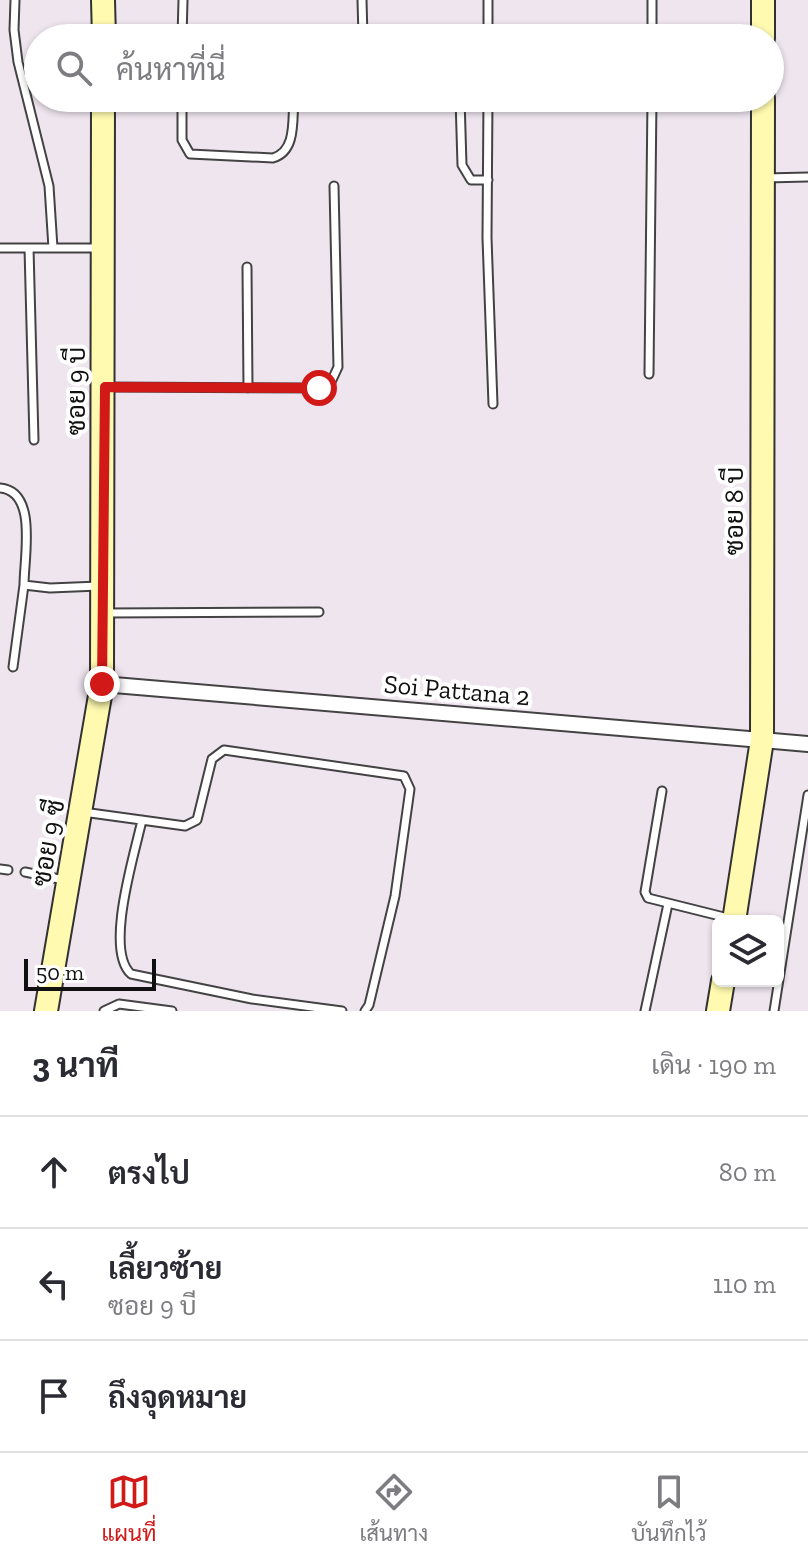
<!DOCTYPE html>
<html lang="th">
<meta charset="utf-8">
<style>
:root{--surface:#fff;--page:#f7f7f7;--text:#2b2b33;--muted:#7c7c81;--line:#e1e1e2;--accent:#d11918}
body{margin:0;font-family:"Zilla Slab",Sarabun,serif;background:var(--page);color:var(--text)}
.controls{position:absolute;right:24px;bottom:24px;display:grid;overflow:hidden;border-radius:12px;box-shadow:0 2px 6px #0004}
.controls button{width:72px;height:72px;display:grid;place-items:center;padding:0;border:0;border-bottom:2px solid var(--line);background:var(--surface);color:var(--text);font:40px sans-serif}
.scale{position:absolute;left:24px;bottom:20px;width:132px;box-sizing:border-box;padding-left:8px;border:4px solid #101010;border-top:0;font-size:22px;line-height:28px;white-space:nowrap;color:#101010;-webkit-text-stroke:6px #fff;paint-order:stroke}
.stop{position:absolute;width:24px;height:24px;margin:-18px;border:6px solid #d11918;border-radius:50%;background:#fff}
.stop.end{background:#d11918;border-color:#fff;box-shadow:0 2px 8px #0008}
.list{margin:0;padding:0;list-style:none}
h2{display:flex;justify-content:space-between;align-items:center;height:104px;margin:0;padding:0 32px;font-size:34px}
h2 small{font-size:26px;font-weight:400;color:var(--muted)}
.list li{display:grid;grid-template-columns:52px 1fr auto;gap:24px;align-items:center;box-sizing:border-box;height:112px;padding:0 32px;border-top:2px solid var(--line)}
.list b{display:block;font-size:30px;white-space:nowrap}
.list p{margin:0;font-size:26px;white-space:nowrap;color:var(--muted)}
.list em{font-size:26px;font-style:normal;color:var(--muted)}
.icon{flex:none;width:44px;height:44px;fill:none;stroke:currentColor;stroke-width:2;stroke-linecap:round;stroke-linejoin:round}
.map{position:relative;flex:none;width:808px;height:1011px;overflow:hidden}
.search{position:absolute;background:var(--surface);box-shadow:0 2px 6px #0004;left:24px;right:24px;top:24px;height:88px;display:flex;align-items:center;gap:20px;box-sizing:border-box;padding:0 28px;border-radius:44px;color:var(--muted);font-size:30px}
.sheet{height:440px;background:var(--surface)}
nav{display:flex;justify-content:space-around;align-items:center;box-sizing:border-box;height:112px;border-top:2px solid var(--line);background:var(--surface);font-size:22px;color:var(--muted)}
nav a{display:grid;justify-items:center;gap:4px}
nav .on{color:var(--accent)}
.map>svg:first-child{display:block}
.industrial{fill:#efe5ef;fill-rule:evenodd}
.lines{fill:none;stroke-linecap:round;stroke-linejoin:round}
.lane-casing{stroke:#434343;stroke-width:11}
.street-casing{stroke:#434343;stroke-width:18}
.secondary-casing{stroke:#323232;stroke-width:26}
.lane{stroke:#fff;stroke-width:7}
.street{stroke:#fff;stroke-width:14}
.secondary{stroke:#fffaaf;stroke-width:22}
.route{stroke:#d11918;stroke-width:10}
.labels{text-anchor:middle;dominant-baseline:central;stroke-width:8;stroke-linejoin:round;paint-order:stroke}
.street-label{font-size:26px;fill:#101010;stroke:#fff}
</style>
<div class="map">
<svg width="808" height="1011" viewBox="0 0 808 1011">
<rect width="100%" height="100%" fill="#fffdf4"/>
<!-- industrial -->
<path class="industrial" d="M0,0H808V1011H0ZM38,38H770V98H38ZM718,921H778V981H718Z"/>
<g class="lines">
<!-- lane casing -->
<g class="lane-casing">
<path id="lane" d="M15,0L14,30L18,62L49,186L53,248
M362,0L363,37
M182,38L183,0
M204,38L418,36
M488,38V0
M652,38V0
M182,98V140L190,154L273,158C297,151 292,119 294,98
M460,98L462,165L471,180H488
M488,98L487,238L493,404
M765,178L808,177
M0,248H100
M29,248L34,440
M247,267L248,388
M649,374L652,98
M107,387L319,388L331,382L338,367L334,186
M0,488C38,491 24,557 24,585L50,588L99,586
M104,613L319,612
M13,667L24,585
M662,791L645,892L648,898L732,919
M83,812L185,826L197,820L212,759L224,750L404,776L410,789L395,896L369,1005L365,1011
M142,820C135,853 104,950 131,974L252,999L342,1011
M0,869L8,870
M25,872L64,880
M104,1011L119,1004L172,1011
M645,1011L668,904
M774,1011L808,795"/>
</g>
<!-- street casing -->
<g class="street-casing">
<path id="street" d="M102,684L808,744"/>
</g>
<!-- secondary casing -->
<g class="secondary-casing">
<path id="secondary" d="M103,0L104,38
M763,38V0
M734,921L762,740L763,98
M46,1011L102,684L103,98
M718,1011L723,981"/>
</g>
<!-- lane -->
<use href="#lane" class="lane"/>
<!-- street -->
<use href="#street" class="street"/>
<!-- secondary -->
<use href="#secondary" class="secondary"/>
</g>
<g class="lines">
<!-- route -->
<path class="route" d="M102,684L105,387L319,388"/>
</g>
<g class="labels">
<!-- street labels -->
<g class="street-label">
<text transform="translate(76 391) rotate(-90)">ซอย 9 บี</text>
<text transform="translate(734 511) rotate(-90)">ซอย 8 บี</text>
<text transform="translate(457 690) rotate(5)">Soi Pattana 2</text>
<text transform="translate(48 843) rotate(-80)">ซอย 9 ซี</text>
</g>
</g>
</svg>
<div class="controls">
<button><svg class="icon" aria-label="layers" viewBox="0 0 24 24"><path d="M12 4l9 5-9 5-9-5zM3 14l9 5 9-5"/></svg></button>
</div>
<div class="scale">50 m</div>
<div class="stop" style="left:319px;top:388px"></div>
<div class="stop end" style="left:102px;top:684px"></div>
<div class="search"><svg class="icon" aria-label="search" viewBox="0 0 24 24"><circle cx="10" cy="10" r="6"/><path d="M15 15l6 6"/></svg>ค้นหาที่นี่</div>
</div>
<section class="sheet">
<h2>3 นาที<small>เดิน · 190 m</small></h2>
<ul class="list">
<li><svg class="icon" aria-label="ahead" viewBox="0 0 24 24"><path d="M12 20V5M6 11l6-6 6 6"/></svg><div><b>ตรงไป</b></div><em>80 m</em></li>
<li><svg class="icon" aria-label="left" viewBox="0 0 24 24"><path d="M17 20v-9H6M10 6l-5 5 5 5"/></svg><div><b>เลี้ยวซ้าย</b><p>ซอย 9 บี</p></div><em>110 m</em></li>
<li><svg class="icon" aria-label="arrive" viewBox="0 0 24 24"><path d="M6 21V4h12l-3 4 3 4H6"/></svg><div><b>ถึงจุดหมาย</b></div></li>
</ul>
</section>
<nav>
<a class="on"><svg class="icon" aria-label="map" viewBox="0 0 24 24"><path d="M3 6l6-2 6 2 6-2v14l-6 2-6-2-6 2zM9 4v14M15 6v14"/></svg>แผนที่</a>
<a><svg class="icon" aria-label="directions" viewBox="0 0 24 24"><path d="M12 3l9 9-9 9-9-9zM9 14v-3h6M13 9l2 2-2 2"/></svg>เส้นทาง</a>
<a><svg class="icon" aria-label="saved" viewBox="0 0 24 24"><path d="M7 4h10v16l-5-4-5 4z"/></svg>บันทึกไว้</a>
</nav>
